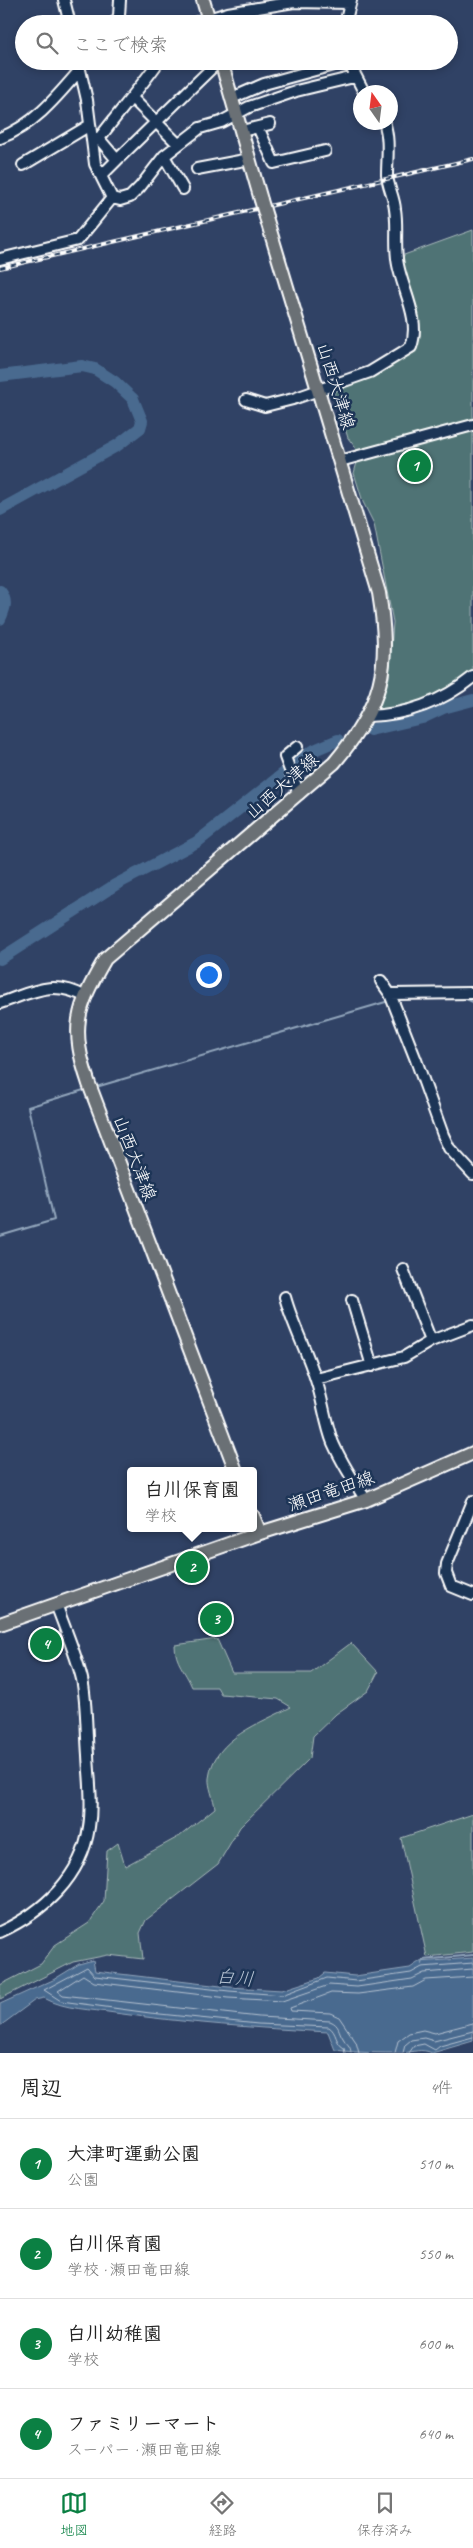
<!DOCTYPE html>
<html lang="ja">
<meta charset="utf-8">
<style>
:root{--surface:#fff;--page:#f6f6f6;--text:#222;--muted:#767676;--line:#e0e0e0;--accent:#0b8043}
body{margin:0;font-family:Caveat,"Klee One",sans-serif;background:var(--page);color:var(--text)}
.compass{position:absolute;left:353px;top:85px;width:45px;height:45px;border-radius:50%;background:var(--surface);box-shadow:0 2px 8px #0003;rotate:346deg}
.you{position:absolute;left:208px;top:974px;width:18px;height:18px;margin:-12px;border:4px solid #fff;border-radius:50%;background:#1a73e8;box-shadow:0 0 0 8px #1a73e833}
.badge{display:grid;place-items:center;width:32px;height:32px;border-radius:50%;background:var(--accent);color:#fff;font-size:16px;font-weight:700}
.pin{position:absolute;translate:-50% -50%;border:2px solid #fff;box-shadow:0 1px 5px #0006}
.popup{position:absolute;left:127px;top:1467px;width:130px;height:65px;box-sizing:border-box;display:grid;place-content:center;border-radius:5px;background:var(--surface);filter:drop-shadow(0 1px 4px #0005);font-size:16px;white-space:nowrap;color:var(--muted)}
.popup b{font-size:19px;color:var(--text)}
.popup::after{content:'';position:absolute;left:50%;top:100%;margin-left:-10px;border:10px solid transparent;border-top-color:var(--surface)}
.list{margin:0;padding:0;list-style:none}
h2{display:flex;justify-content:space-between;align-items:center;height:65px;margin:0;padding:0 20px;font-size:21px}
h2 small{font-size:16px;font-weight:400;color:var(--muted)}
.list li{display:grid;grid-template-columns:32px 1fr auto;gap:15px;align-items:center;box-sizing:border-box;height:90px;padding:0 20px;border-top:1px solid var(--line)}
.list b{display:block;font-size:19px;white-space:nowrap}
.list p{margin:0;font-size:16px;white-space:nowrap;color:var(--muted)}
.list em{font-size:16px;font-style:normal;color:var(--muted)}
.icon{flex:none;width:28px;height:28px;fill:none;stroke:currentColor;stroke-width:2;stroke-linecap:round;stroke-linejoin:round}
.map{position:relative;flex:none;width:473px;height:2053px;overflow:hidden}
.search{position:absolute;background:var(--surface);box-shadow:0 2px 8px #0003;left:15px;right:15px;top:15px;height:55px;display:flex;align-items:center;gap:12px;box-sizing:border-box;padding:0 18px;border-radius:28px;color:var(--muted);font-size:19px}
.sheet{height:425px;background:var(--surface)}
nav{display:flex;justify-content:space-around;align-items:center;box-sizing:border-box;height:70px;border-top:1px solid var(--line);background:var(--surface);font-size:14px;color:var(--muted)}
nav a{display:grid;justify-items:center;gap:2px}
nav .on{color:var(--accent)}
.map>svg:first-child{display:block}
.green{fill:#507374;stroke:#a8b9ba}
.water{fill:#496a8f;stroke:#92a6bc}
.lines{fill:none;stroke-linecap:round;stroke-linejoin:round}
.shore{stroke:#b6c3d2;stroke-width:1}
.stream{stroke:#92a6bc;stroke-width:2}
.river{stroke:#496a8f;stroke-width:12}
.minor-casing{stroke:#fff;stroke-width:14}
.major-casing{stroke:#fff;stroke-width:16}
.minor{stroke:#1d3557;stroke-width:10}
.major{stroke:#6a7074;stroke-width:12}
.rail-casing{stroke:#fff;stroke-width:4}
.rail{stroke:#1d3557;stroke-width:2;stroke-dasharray:5.5;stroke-linecap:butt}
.major-bridge-casing{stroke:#fff;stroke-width:16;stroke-linecap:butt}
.major-bridge{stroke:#6a7074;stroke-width:12}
.labels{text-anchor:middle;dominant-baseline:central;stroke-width:5;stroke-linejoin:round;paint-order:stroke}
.street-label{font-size:18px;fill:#fff;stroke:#1d3557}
.water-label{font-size:19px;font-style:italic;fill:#b6c3d2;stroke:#1d3557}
</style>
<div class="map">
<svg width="473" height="2053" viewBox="0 0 473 2053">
<rect width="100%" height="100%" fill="#304265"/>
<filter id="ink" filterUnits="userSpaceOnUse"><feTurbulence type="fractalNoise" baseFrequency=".02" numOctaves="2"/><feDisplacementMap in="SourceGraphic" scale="10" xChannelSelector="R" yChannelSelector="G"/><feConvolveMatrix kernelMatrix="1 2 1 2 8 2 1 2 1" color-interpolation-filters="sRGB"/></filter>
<g filter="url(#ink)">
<!-- green -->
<path class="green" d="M473,230V670L454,685L413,706L377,712L389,678L393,622L374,524L363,502L354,473L358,459L355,447L348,438L333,389L381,373L414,351L418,339L413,294L401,261L404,255Z
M217,1639L232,1673H311L351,1643L378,1672L368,1691L336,1714L313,1736L310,1758L240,1827L218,1864L146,1920L140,1933L143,1959L108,1955L73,1962L0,1999V1985L41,1964L55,1945L89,1923L104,1901L107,1851L118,1843L125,1866L180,1836L215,1808C214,1799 208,1786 209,1778C214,1738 261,1723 291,1707L278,1699L221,1694L217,1687H192C185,1670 175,1663 175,1645Z
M473,1814V1952L427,1957L401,1838Z"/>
<!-- water -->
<path class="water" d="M473,1958V2041L432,2053C421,2048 414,2052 402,2053C380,2053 356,2053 335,2050L328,2032C257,2028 186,2023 115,2013C90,2009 66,2010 44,1998L35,2000L0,2026V2004L53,1980L79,1964L93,1960L95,1971L229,1987L282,1990L319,1978L325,1973L355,1976L410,1968L419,1962Z"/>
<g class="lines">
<!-- shore -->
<path class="shore" d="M345,2053L344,2048C335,2043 337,2032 329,2027L258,2024L150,2013L61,2001L44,1990L87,1967L95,1976L229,1991L282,1995L327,1978L356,1981L411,1973L422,1967L473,1963
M351,2053C351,2045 346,2044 343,2038C338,2031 340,2025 330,2021L259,2017L63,1995L58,1991L83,1975L94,1982L228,1998L282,2001L329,1985L357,1987L412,1979L424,1973L473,1969
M359,2053L356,2042L339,2017L330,2013L291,2011L290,2008L331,1993L358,1994L413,1987L426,1980L473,1977
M395,2053L398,2041L409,2033L423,2030L435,2033L473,2023
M403,2053L405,2045L411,2040L424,2038L434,2041L473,2031
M409,2053L414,2046L424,2044L435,2050L440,2046L473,2037"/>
<!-- stream -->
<path class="stream" d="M464,998L473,1002
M396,999H407
M96,1087L389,1001
M0,1236L54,1220L28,1107L87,1089
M422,1964L423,1960L473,1955"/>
<!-- river -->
<path class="river" d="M0,376L82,366L95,369L115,382L133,399L142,421L140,428L118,445L0,510
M0,591C8,601 5,608 0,619
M370,730L422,718L443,708L473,700
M0,959L115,885L197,842L312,751L338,740"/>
<!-- minor casing -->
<g class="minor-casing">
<path id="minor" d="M64,0L70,24
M114,24L119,16L120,0
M191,24L228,13L294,2L350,3
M345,24L351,0
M78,61L87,100L95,164L112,198L120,200L130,197L140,187L164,156L200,128L221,122L249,107L296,91L354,77
M348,61L364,92
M232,98L264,84L348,61
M133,99L178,144
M258,127L274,163L325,151
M242,131L270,124
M0,138C34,125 56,98 80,70
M164,156L183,189
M117,160L219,61
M23,165L90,125
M197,169L250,159
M101,176L117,160L100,140L101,136C120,111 140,88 159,61
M0,259L78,240L112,198
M246,400L265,406L293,399L370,372L411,347C421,320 403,291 398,265C394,246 398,228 395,209C394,197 388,187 387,175C387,158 390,139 384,122
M340,461L473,425
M368,716C407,715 442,702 473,677
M297,747L285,757L299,794
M381,981L390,994L416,1060L443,1135L449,1148L473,1174
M390,994L473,993
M0,1003C33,992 52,979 86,997
M403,1269L431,1341
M285,1297C293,1326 307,1351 316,1380C323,1400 325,1423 333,1443C342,1463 354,1482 366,1500
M352,1300L372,1366
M316,1379L404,1357L431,1341L473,1325
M473,1501L447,1564L446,1573L451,1586L473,1595
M0,1932C43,1912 82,1877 89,1827C93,1803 89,1779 88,1755C86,1730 87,1704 82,1679C76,1654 65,1629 56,1604"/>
</g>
<!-- major casing -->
<g class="major-casing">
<path id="major" d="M203,0L210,24
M221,61L261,200
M236,1471L89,1084C70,1028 76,1009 105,959L334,763C383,705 391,667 379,593L266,217
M253,1516L260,1533
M0,1624L260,1533L366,1500L473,1453"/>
</g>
<!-- minor -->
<use href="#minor" class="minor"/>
<!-- major -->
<use href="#major" class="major"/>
<!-- rail casing -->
<g class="rail-casing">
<path id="rail" d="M0,268L473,159"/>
</g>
<!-- rail -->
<use href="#rail" class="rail"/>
<!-- major-bridge casing -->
<g class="major-bridge-casing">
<path id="major-bridge" d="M261,200L266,217"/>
</g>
<!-- major-bridge -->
<use href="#major-bridge" class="major-bridge"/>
</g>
</g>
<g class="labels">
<!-- street labels -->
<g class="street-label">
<text transform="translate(336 386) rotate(73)">山西大津線</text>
<text transform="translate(282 786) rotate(-41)">山西大津線</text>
<text transform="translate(135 1158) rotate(69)">山西大津線</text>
<text transform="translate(331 1491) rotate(-19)">瀬田竜田線</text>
</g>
<!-- water labels -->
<g class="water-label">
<text transform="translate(235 1978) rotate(5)">白川</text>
</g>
</g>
</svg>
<svg class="compass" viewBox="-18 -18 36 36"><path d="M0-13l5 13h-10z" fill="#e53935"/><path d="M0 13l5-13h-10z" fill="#767676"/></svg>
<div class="you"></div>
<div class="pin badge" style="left:415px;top:466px">1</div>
<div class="pin badge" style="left:192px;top:1567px">2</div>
<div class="popup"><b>白川保育園</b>学校</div>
<div class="pin badge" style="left:216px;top:1619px">3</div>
<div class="pin badge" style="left:46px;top:1644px">4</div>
<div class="search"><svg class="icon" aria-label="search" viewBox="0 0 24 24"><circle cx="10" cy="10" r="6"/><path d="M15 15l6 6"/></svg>ここで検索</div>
</div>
<section class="sheet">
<h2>周辺<small>4件</small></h2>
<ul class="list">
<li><span class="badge">1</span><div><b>大津町運動公園</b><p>公園</p></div><em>510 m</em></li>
<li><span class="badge">2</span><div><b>白川保育園</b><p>学校 · 瀬田竜田線</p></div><em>550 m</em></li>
<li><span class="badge">3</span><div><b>白川幼稚園</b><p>学校</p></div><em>600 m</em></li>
<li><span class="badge">4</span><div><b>ファミリーマート</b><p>スーパー · 瀬田竜田線</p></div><em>640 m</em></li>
</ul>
</section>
<nav>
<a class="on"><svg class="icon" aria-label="map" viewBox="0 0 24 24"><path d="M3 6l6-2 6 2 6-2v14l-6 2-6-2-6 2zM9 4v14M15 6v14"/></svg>地図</a>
<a><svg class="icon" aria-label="directions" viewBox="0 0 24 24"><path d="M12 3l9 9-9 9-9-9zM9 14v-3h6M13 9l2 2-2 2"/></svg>経路</a>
<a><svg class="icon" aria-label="saved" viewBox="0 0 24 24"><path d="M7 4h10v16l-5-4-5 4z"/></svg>保存済み</a>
</nav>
